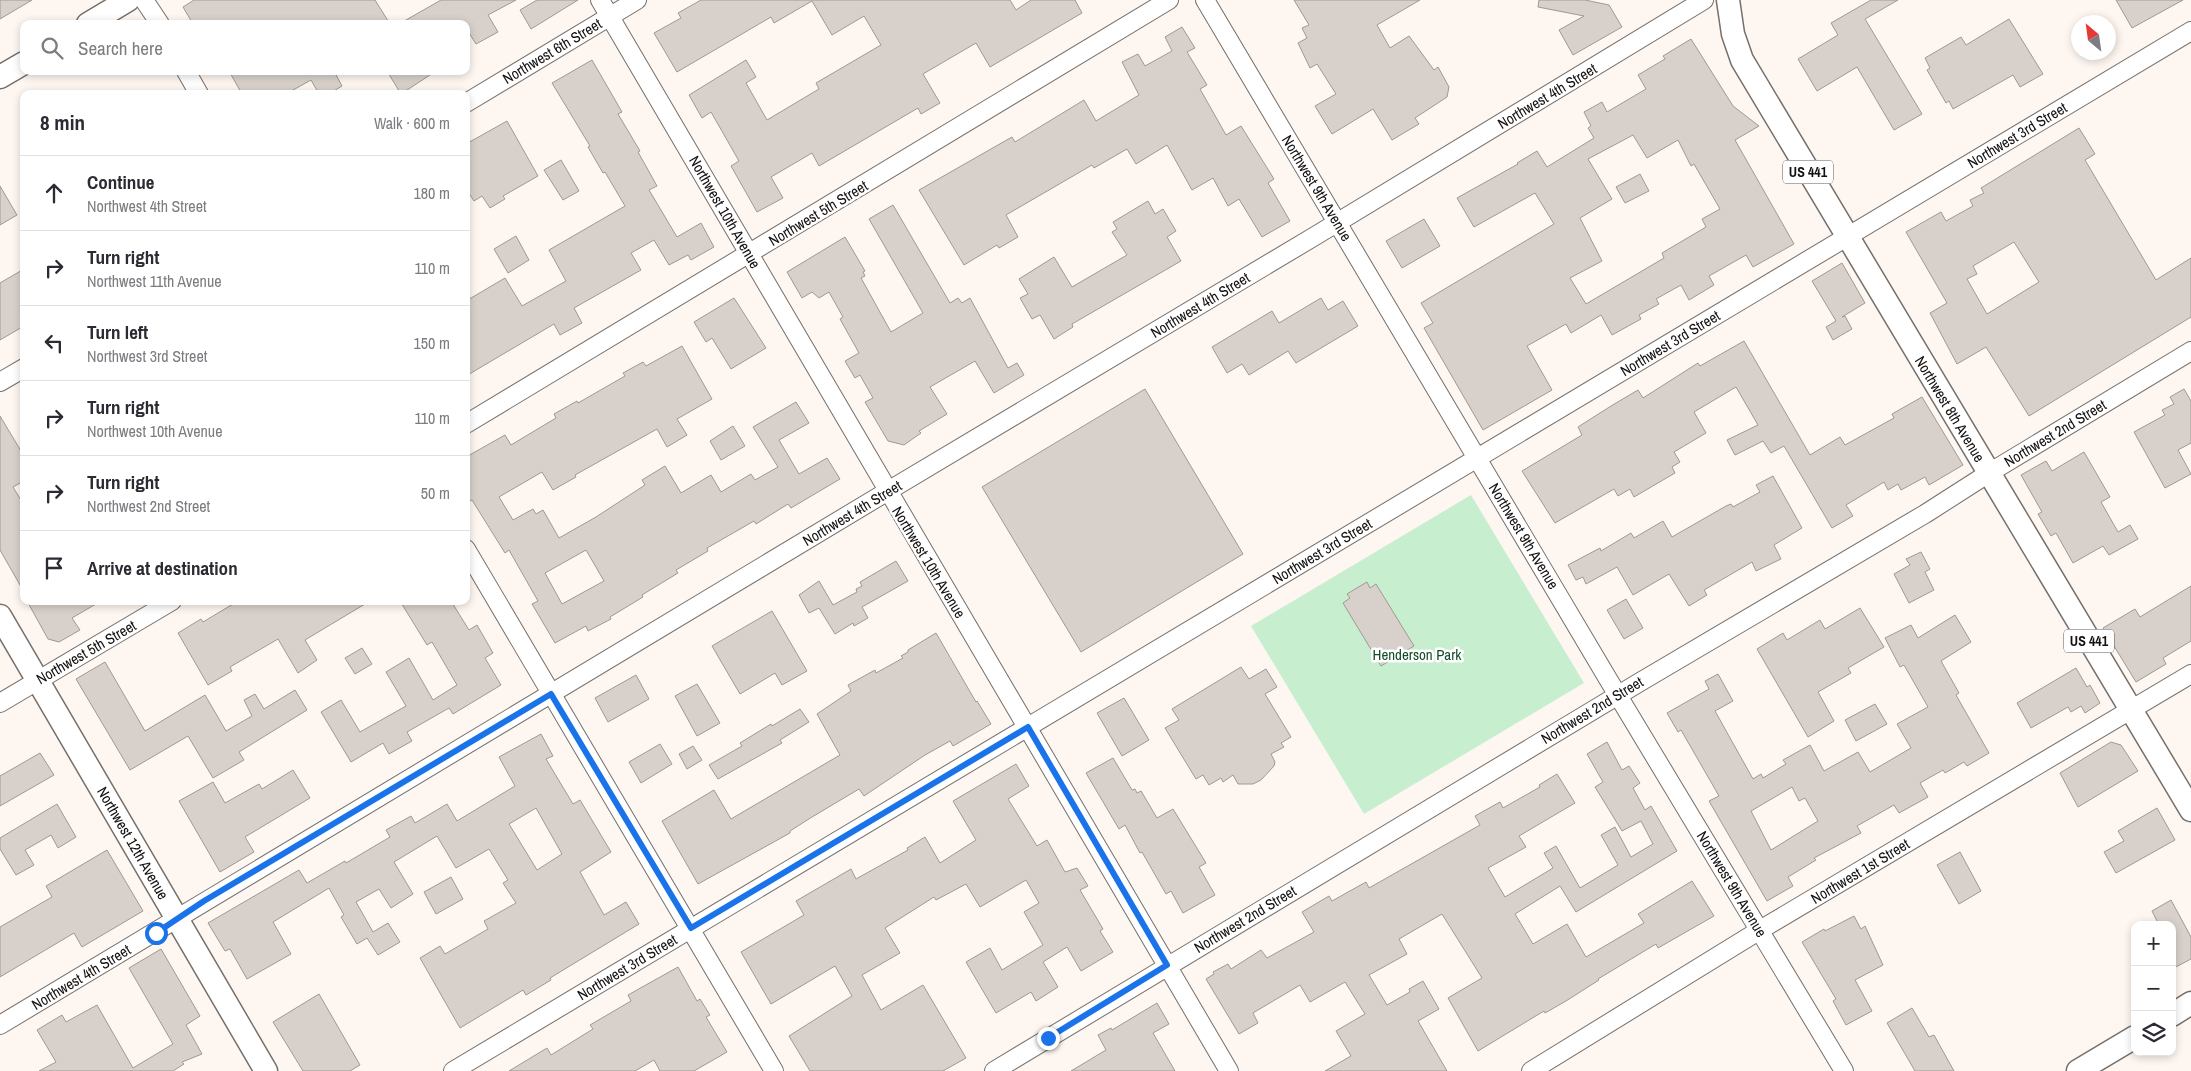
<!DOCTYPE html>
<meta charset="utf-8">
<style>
:root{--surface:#fff;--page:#f2f2f3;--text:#2b2b33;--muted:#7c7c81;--line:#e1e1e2}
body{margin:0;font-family:"Archivo Narrow",sans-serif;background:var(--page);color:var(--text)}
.controls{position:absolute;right:15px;bottom:15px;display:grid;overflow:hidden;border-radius:10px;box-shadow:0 2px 8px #0003}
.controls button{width:45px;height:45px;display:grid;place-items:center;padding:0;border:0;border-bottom:1px solid var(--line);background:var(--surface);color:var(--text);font:25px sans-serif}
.compass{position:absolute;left:2071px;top:15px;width:45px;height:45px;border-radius:50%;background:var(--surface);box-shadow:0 2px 8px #0003;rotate:331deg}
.stop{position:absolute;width:15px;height:15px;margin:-11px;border:4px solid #1a73e8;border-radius:50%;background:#fff}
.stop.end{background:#1a73e8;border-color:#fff;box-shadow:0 1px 5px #0008}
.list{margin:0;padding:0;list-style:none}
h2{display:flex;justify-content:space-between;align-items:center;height:65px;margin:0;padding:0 20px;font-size:21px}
h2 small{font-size:16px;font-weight:400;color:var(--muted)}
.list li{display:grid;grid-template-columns:32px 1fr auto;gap:15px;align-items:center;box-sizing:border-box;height:75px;padding:0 20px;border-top:1px solid var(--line)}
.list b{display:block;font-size:19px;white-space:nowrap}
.list p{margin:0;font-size:16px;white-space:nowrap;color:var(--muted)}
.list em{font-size:16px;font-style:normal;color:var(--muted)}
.icon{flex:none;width:28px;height:28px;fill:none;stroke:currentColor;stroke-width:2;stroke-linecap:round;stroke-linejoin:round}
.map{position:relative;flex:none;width:2191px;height:1071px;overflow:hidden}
.search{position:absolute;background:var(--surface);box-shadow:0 2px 8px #0003;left:20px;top:20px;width:450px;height:55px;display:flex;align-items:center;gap:12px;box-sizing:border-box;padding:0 18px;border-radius:10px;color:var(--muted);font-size:19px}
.panel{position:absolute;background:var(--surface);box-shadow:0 2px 8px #0003;left:20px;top:90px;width:450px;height:515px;border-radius:10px}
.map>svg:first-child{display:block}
.green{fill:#c8eed0}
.building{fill:#d8d1cb;stroke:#9f9993;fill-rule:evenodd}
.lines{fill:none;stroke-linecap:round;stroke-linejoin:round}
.minor-casing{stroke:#766f6a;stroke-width:20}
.major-casing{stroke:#766f6a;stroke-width:25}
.minor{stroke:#fff;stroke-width:18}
.major{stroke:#fff;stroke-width:22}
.route{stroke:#1a73e8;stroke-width:6}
.labels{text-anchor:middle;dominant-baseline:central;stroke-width:5;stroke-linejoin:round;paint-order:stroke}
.shield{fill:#fff;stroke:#5a5858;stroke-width:1}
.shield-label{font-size:14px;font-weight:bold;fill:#141110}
.street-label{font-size:15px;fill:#141110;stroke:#fff}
.park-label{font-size:15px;fill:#134c27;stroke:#fff}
</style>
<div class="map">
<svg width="2191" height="1071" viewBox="0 0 2191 1071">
<rect width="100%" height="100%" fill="#fef6f0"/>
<!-- green -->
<path class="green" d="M1471,495L1584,683L1364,814L1251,626Z"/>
<!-- building -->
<path class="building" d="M0,0H32L0,19Z
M194,0H375L390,24H193L183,7Z
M441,0H516L488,15L498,32L476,44L466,28V24H399Z
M537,0H578L531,29L520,10Z
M701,0H1010L1016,10L1031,0H1075L1082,13L990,67L976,43L923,74L940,103L921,114L918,108L819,166L812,153L771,177L783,198L757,212L731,166L739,161L711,112L702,118L689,95L746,60L756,77L746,83L767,120L819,89L816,83L881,45L864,16L832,35L812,1L774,23L771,17L677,72L654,33L681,18L678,13Z
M1294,0H1420L1377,25L1390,48L1409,36L1434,70L1438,67L1449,87L1447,97L1415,118L1419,124L1392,140L1373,109L1332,134L1315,106L1336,94L1317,64L1310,68L1298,43L1307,38L1302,28L1309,25Z
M1539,0H1585L1609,5L1622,27L1573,55L1559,30L1584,16L1538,7Z
M1871,0H1898L1865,19L1922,114L1894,130L1857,67L1817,91L1798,59L1838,35L1831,23Z
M2116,0H2183L2132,28Z
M2009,19L2043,74L2020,87L2013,75L1953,109L1949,101L1946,103L1927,70L1930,68L1925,58L1961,37L1966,45Z
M1182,27L1195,48L1187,52L1207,85L1200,89L1226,135L1241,126L1274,179L1268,183L1290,221L1262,237L1239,199L1228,206L1213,178L1192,190L1167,145L1136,164L1127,149L1094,168L1092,165L1006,215L1018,237L999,248L997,245L964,265L919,190L1012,137L1015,142L1084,100L1096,121L1139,95L1122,62L1138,54L1145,66L1172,51L1165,37Z
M1691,39L1733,106L1759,126L1735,140L1794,244L1753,267L1746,255L1709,276L1714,285L1689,300L1681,285L1656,299L1659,304L1639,315L1641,319L1612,335L1601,315L1571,333L1566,324L1527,346L1552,390L1483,430L1424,328L1433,323L1421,303L1554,224L1535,193L1474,227L1457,198L1518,164L1517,163L1537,151L1547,167L1594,138L1588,128L1591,126L1584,112L1602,102L1607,112L1646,89L1638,75L1665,59L1663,56ZM1633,135L1647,158L1678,140L1691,166L1694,164L1720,209L1702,219L1706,227L1662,253L1664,258L1586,304L1570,278L1602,261L1580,218L1612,199L1588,159Z
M592,60L622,112L618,114L640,151L638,152L657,186L649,190L677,237L701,223L714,247L691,260L688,255L669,265L654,240L631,253L641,270L574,308L582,323L560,335L554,324L466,376V301L505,278L522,306L566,281L549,250L625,206L605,172L603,173L588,147L590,146L552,83Z
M229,71H334L342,86L329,94H319L311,80L286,94H242Z
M387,71H436L401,94Z
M507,121L538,176L503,196L505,199L490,208L482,196L474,201L466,189V144Z
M2079,128L2095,154L2085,160L2156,280L2191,258V317L2029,416L1986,347L1957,364L1930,313L1947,303L1906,232L1941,212L1946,221L1973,206L1970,200L1984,193L1981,188ZM2014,242L2039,282L1987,314L1967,279L1977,274L1973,266Z
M561,160L579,191L563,200L544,170Z
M1640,174L1649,191L1625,203L1616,187Z
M0,186L17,215L0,225Z
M1148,201L1155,214L1163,209L1176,231L1167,237L1181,261L1072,324L1073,327L1054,339L1040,315L1032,319L1020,298L1028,294L1019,279L1054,257L1072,287L1127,255L1112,232L1117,229L1113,222Z
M893,205L950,303L958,298L962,303L970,298L1008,368L1017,363L1024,375L994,393L975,361L930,387L947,414L919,431L921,433L904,445L888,441L865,402L873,398L860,375L855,378L845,361L859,353L840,319L843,317L829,292L819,298L812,292L802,298L787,272L845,237L865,271L863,272L865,276L861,278L891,332L923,313L869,219Z
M1424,219L1440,246L1402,268L1386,241Z
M516,236L529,260L508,273L494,249Z
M1842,263L1865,303L1842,317L1845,316L1852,329L1833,340L1826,327L1836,321L1812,281Z
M24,269V326L0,340V283Z
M734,298L766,348L731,369L712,338L706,342L694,322Z
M1321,298L1328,310L1343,301L1358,326L1296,363L1288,351L1249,375L1242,364L1227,373L1212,347L1272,311L1279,323Z
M1744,341L1810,455L1840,437L1845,445L1894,418L1892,414L1922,397L1963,465L1929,485L1925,477L1901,490L1898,484L1888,490L1884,482L1846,505L1853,516L1832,528L1784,446L1771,453L1763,441L1735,455L1727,440L1758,425L1736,387L1694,412L1706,433L1674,452L1680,462L1672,467L1675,473L1634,497L1630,489L1618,496L1614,489L1555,523L1522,471L1582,435L1578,427L1611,406L1638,390L1643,398L1698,363L1700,366Z
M682,346L712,399L677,419L687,435L667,447L657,429L575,475L576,477L553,490L542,472L499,497L513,520L533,509L536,514L543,510L559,538L596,517L645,485L642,480L665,466L681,493L711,475L721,492L751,474L755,480L778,467L753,427L796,402L809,423L779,440L799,474L827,458L840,479L791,508L788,504L756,524L754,521L707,548L708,551L676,570L678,573L642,595L643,597L610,617L611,619L588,631L586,626L555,643L532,604L538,601L509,550L505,553L472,500L466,503V457L505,435L511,445L556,418L554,414L577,401L578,403L625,376L623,373L643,362L646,366ZM586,550L604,581L562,604L545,573Z
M1145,389L1243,554L1081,652L982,487Z
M2184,389L2191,401V443L2178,450L2191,474L2165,488L2134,432L2165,415L2162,410L2174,404L2170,397Z
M0,416L24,456V481L13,487L24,505V592L0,550Z
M733,426L745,446L721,460L710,441Z
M2084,452L2110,497L2101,502L2118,532L2130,525L2138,539L2109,555L2103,546L2073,563L2056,533L2051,536L2038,514L2042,512L2021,475L2046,461L2052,471Z
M1773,476L1802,528L1774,545L1781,559L1756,571L1752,562L1704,590L1707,595L1689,606L1669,574L1633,595L1617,567L1586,584L1583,577L1576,580L1568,565L1600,548L1601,551L1631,533L1634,538L1663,521L1672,537L1726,506L1731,504L1733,507L1760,492L1756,485Z
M1921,552L1930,569L1925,572L1934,590L1909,603L1894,574L1910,565L1906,559Z
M896,561L908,581L862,607L868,618L854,626L853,623L835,634L819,608L809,613L799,595L819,581L833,605L857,592L856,589L862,586L860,582Z
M1367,582L1370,588L1376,584L1414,646L1381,666L1343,603L1350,598L1347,594Z
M2191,586V641L2163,658L2166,664L2136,682L2103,628L2135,609L2140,617Z
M1626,599L1643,628L1624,639L1607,610Z
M27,601H101L72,618L80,630L59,642L48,639Z
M238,601H370L305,640L317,660L298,673L278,639L230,667L232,671L208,685L178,633L201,619L203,622Z
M400,601H451L469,630L477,625L493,653L485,658L501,685L453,714L449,708L407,732L412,741L389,754L383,743L351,762L321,712L341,700L360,732L406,706L386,672L409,658L433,700L457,685L432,642L427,645Z
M1860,608L1884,647L1848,668L1851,673L1818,692L1834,721L1808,737L1757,649L1783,633L1787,640L1820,620L1825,629Z
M772,611L807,671L782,685L775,673L740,694L712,646Z
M1955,615L1971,642L1941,661L1959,693L1956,695L1989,753L1967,766L1964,762L1945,773L1943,770L1920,783L1928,797L1899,813L1894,805L1857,826L1861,833L1814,858L1816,860L1788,877L1793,886L1767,901L1709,801L1719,796L1681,730L1678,732L1667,713L1709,689L1705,681L1718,674L1733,701L1715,711L1753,779L1761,774L1763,778L1786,764L1783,760L1810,745L1824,771L1858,752L1870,772L1911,748L1897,724L1928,707L1904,665L1900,667L1885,638L1911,625L1918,638ZM1792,787L1799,801L1805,798L1818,821L1771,850L1751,811Z
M936,633L976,702L977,701L991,724L953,746L950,741L925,755L864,796L859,789L812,817L790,831V833L698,884L662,821L714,790L731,819L840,755L817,714L851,691L848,685L875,670L876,673L903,658L901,656L908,652V650Z
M362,648L372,664L355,674L345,658Z
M105,662L145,731L205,695L226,731L252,716L244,700L255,694L264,709L295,690L307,710L239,752L244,760L213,778L188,736L130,770L76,679Z
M1241,667L1249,679L1266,669L1277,687L1265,694L1291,737L1281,743L1284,747L1271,754L1275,762L1274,766L1261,780L1253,784H1238L1233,775L1223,782L1221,778L1209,785L1203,775L1196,779L1165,728L1179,720L1172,709Z
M2076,668L2087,687L2090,685L2100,703L2085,713L2081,706L2071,712L2068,707L2031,728L2017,703Z
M636,675L649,699L608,722L595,698Z
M697,684L720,723L697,736L675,696Z
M1124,698L1149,740L1122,756L1097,713Z
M1875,704L1887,724L1856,741L1845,720Z
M800,709L809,722L780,740L782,743L718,779L709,765L742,746L740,743L771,724L772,726Z
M541,734L553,756L546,759L573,804L580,800L611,852L580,872L604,915L626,902L639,924L550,978L551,980L526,995L523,990L460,1028L420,958L440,946L445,954L488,929L484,921L516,903L503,883L508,880L489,849L456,868L437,836L394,862L413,894L391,908L379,889L356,902L373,932L388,923L400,942L378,955L367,938L357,944L341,917L344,915L329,888L273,922L291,954L247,979L230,949L225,951L208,923L299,870L307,883L345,861L346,863L390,837L386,830L411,816L415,823L447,804L457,821L515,786L499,757ZM536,808L562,854L537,870L509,824Z
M1607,742L1622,770L1629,766L1640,783L1633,788L1645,810L1651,806L1677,851L1576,912L1560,886L1515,914L1533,944L1567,924L1586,957L1644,923L1638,914L1692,881L1714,916L1658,948L1656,944L1598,979L1599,980L1566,1001L1545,1013L1544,1011L1478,1051L1448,998L1482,978L1442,914L1399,939L1407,954L1369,975L1387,1005L1410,992L1409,989L1423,981L1439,1009L1418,1021L1447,1071H1325L1351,1056L1336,1031L1365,1014L1345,982L1310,1002L1300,985L1253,1013L1258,1023L1239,1034L1206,979L1214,974L1213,972L1228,964L1231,969L1261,950L1267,958L1314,932L1302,912L1329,896L1332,901L1366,882L1369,888L1480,825L1475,816L1500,802L1503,808L1540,787L1539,785L1557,774L1575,803L1519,836L1526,847L1488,868L1505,897L1553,868L1544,853L1556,846L1580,888L1618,865L1601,835L1615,827L1631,857L1653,844L1641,821L1622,831L1595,787L1603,782L1587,754Z
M2111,742L2121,745L2138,771L2078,807L2060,773Z
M660,744L672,764L641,783L629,762Z
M693,746L702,760L687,769L679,754Z
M40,753L54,775L0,806V776Z
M1113,758L1132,790L1135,789L1137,793L1141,791L1157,818L1173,809L1206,863L1199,867L1215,895L1183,913L1171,891L1166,894L1142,852L1140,853L1125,825L1119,829L1086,773Z
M1016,764L1029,786L1008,799L1037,846L1047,840L1065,872L1077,868L1088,886L1080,890L1103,929L1100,931L1113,952L1081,971L1067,947L1043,962L1058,987L1036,1001L1031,992L996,1013L966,962L990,948L1002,970L1043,945L1024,912L1039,903L1026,880L980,907L966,884L936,900L934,897L885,928L900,953L862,975L881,1010L923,985L966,1058L943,1071H810L789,1036L852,996L835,966L771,1004L741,952L804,915L796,901L851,869L856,879L908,850L907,848L925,837L940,863L976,840L953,801Z
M293,770L310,798L245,837L254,852L220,872L179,801L213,782L225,803L259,784L262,789Z
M57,804L76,837L58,848L51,835L25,850L34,865L16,875L0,849V838Z
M2157,808L2175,840L2116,873L2104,852L2124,841L2118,831Z
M107,850L143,911L82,947L74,933L0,977V927L52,897L46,886Z
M1960,852L1981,891L1959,904L1937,865Z
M451,877L463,899L436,914L424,892Z
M2171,900L2191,937V959L2172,969V925H2159L2152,911Z
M1854,916L1861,929L1865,926L1883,965L1855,980L1872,1011L1846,1025L1833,1001L1836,999L1802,942L1824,929L1825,931Z
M161,949L200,1016L186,1025L202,1054L182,1062L184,1064L173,1071H39L56,1062L37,1030L62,1015L66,1022L97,1005L133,1068L173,1044L129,968Z
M678,967L697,1001L700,999L710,1015L706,1017L727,1052L694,1071H660L654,1060L635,1071H509L547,1048L551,1055L593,1029L590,1025L631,1001L628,995Z
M319,994L360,1065L350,1071H303L273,1022Z
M1157,1003L1169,1024L1153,1033L1175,1071H1071L1106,1050L1098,1035L1111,1028L1112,1030Z
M1912,1008L1929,1037L1934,1035L1954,1071H1915L1887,1023Z"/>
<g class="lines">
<!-- minor casing -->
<g class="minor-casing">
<path id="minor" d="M144,0L160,24
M600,0L1229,1071
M1205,0L1608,679L1844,1071
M186,71L199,94
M466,103L637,0
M0,382L24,368
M466,424L1169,0
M466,549L774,1071
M0,703L172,601
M0,1025L888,491L1315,236L1704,0
M453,1071L2191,31
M994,1071L1640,682L1925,514L1989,473L2191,351
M1531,1071L1760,930L2191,674"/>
</g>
<!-- major casing -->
<g class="major-casing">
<path id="major" d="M1728,0L1733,34L1742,60L2191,810
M88,24L128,0
M0,77L24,63
M0,616L266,1071
M2172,1015L2191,1003
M2078,1071L2135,1037"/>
</g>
<!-- minor -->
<use href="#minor" class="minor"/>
<!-- major -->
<use href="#major" class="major"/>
</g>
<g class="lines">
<!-- route -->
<path class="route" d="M156,933L204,901L551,694L691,928L1028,727L1167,965L1048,1038"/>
</g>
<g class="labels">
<!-- shield labels -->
<g class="shield">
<rect x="1783" y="160.5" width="50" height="23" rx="4"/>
<rect x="2064" y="629.5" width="50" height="23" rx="4"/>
</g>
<g class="shield-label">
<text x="1808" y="172">US 441</text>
<text x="2089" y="641">US 441</text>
</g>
<!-- street labels -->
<g class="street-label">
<text transform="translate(552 51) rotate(-31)">Northwest 6th Street</text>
<text transform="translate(1547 96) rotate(-31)">Northwest 4th Street</text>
<text transform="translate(2017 135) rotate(-31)">Northwest 3rd Street</text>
<text transform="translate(1317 188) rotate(59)">Northwest 9th Avenue</text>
<text transform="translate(725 212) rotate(60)">Northwest 10th Avenue</text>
<text transform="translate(818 213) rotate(-31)">Northwest 5th Street</text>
<text transform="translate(1200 305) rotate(-31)">Northwest 4th Street</text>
<text transform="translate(1670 343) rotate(-31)">Northwest 3rd Street</text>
<text transform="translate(1950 409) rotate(59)">Northwest 8th Avenue</text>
<text transform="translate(2055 433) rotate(-31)">Northwest 2nd Street</text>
<text transform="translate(852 513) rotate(-31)">Northwest 4th Street</text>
<text transform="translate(1524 536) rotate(59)">Northwest 9th Avenue</text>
<text transform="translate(1322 551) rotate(-31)">Northwest 3rd Street</text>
<text transform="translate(929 562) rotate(59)">Northwest 10th Avenue</text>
<text transform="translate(86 652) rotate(-30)">Northwest 5th Street</text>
<text transform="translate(1592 710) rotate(-31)">Northwest 2nd Street</text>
<text transform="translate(133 843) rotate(60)">Northwest 12th Avenue</text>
<text transform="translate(1860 871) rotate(-31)">Northwest 1st Street</text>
<text transform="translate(1732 884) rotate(59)">Northwest 9th Avenue</text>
<text transform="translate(1245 919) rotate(-31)">Northwest 2nd Street</text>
<text transform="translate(627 967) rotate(-31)">Northwest 3rd Street</text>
<text transform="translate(81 977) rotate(-31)">Northwest 4th Street</text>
</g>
<!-- park labels -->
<g class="park-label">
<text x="1417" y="654">Henderson Park</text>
</g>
</g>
</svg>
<div class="controls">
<button>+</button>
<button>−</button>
<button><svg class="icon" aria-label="layers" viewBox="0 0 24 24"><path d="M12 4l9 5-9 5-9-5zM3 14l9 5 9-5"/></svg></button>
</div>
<svg class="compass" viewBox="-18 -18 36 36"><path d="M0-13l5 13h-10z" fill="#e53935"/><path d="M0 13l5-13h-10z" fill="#7c7c81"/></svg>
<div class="stop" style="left:156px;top:933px"></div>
<div class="stop end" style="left:1048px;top:1038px"></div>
<div class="search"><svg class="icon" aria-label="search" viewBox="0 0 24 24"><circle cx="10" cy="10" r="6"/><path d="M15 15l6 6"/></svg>Search here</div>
<section class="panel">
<h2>8 min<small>Walk · 600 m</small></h2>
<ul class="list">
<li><svg class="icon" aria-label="ahead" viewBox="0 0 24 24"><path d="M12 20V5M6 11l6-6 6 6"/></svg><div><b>Continue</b><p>Northwest 4th Street</p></div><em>180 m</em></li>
<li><svg class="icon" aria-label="right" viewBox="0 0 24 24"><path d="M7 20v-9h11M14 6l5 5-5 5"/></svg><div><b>Turn right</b><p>Northwest 11th Avenue</p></div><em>110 m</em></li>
<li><svg class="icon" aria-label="left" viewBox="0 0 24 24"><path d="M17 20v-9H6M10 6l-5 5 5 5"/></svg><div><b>Turn left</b><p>Northwest 3rd Street</p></div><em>150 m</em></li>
<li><svg class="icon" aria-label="right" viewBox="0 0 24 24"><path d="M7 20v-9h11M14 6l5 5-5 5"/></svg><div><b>Turn right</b><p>Northwest 10th Avenue</p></div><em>110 m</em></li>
<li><svg class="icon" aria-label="right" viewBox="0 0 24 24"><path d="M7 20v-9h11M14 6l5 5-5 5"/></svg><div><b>Turn right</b><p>Northwest 2nd Street</p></div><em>50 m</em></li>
<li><svg class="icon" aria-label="arrive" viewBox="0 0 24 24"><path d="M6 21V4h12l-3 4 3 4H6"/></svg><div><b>Arrive at destination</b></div></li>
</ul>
</section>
</div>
